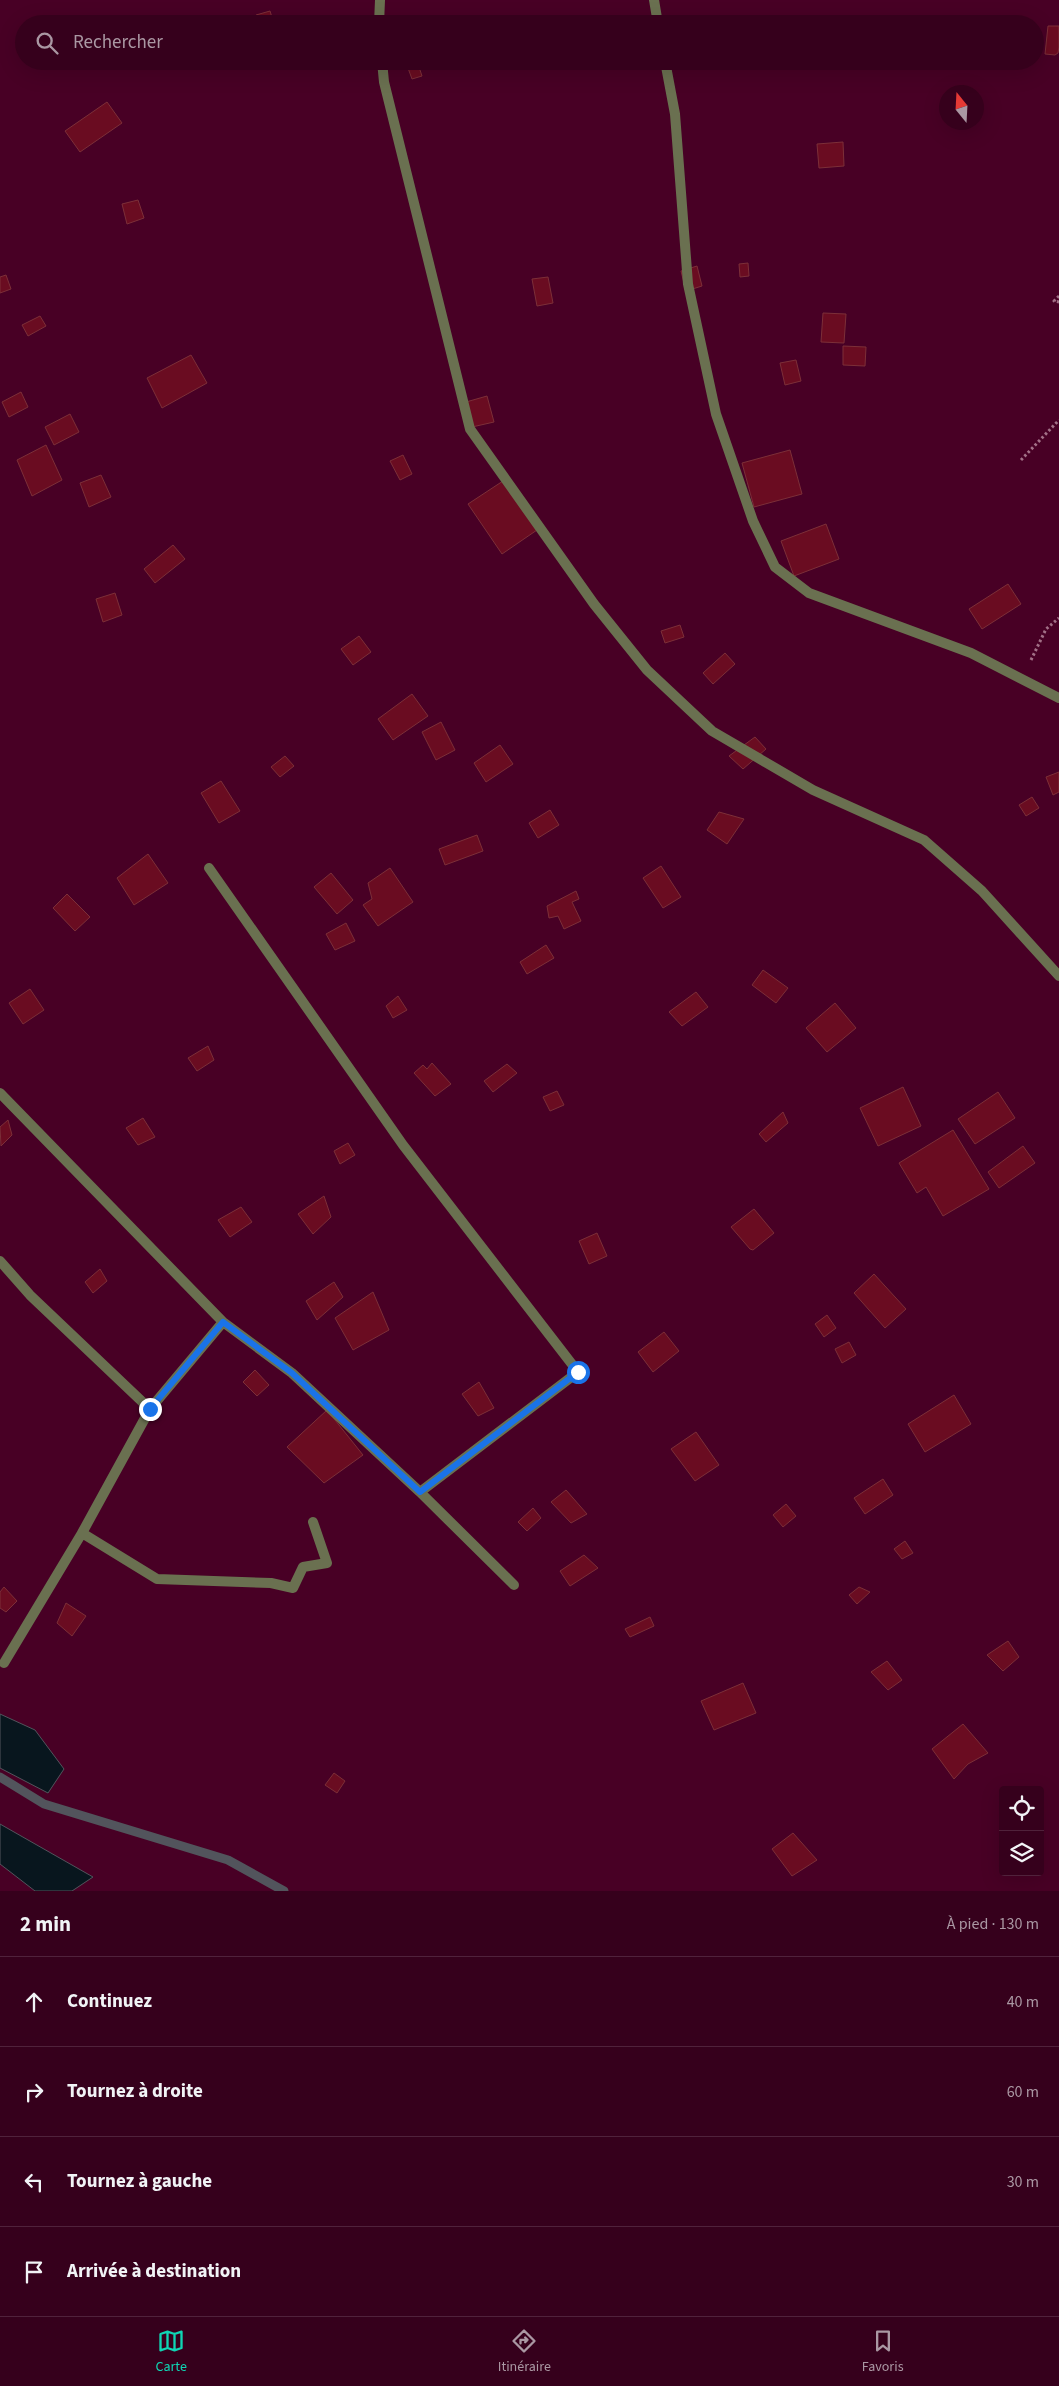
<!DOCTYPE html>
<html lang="fr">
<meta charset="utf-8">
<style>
:root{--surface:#36001c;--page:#410f29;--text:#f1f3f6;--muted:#aa97a3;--line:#50223b;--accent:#0fd5b4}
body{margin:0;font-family:"Source Sans 3",sans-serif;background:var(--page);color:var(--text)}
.controls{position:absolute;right:15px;bottom:15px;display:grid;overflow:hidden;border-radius:5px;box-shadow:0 5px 20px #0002}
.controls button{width:45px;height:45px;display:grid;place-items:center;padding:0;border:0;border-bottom:1px solid var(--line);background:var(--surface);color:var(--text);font:25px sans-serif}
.compass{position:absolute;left:939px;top:85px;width:45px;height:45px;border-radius:50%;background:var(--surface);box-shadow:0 5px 20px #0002;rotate:342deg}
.stop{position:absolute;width:15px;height:15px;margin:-11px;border:4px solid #1a73e8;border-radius:50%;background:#fff}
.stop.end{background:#1a73e8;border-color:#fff;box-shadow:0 1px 5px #0008}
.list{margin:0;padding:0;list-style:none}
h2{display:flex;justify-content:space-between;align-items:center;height:65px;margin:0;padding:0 20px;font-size:21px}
h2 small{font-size:16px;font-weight:400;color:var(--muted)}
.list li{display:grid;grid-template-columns:32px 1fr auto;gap:15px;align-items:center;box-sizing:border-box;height:90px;padding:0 20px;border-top:1px solid var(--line)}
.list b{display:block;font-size:19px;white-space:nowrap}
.list em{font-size:16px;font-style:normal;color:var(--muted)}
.icon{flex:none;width:28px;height:28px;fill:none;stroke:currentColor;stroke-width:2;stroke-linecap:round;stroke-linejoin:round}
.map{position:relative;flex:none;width:1059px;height:1891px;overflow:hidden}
.search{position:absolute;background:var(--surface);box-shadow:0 5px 20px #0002;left:15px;right:15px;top:15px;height:55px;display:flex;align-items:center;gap:12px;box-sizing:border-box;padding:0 18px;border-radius:28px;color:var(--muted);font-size:19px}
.sheet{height:425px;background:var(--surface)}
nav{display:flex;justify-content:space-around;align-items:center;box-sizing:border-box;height:70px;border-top:1px solid var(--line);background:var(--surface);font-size:14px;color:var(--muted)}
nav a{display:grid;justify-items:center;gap:2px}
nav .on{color:var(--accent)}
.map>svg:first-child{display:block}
.water{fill:#08161e;stroke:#52545c}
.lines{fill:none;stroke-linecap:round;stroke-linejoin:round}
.stream{stroke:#52545c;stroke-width:9}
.building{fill:#6a0c21;stroke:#7c2f38}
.path{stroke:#a27087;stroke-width:3;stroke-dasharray:2.5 2.5;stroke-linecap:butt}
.minor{stroke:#6a7050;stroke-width:10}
.route{stroke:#1a73e8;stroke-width:6}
</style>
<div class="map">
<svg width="1059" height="1891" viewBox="0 0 1059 1891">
<rect width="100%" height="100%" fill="#480025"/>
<!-- water -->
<path class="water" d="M0,1714L35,1730L64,1769L48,1793L0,1768Z
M0,1824L93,1877L72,1891H35L0,1864Z"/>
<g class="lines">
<!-- stream -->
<path class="stream" d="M0,1777L44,1804L228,1860L284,1891"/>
</g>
<!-- building -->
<path class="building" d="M270,11L274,24H259L256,15Z
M1048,26H1059V47L1058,53L1055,55L1045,54Z
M418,64L422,76L412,79L408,68Z
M107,102L122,123L80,152L65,131Z
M843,142L844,166L819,168L817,144Z
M138,200L144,218L127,224L122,204Z
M748,263L749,276L740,277L739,264Z
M697,266L702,286L686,291L681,271Z
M6,275L11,289L0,293V277Z
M548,277L553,303L537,306L532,279Z
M823,313L846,314L844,343L821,342Z
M40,316L46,326L28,336L22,325Z
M843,346L866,347L865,366L843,365Z
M191,355L207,383L162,408L147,378Z
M796,360L801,381L785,385L780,363Z
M21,392L28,407L9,417L2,402Z
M487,396L494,422L472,427L466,402Z
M70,414L79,432L54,445L45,427Z
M46,445L62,480L32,496L17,460Z
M790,450L802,494L754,507L742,463Z
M403,455L412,474L400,480L390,461Z
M101,475L111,497L89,507L80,483Z
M503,481L537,530L502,554L468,504Z
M826,524L839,559L794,576L781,541Z
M173,545L185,559L155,583L144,569Z
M1008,584L1021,604L982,629L969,609Z
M115,593L122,615L103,622L96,599Z
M680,625L684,637L665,643L661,631Z
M359,636L371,652L353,665L341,649Z
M725,653L735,664L713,684L703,673Z
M412,694L428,716L393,740L378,719Z
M441,722L455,750L436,760L422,732Z
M755,737L766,749L743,769L729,756Z
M500,745L513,764L486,782L474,763Z
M285,756L294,766L280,777L271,767Z
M1059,772V792L1053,795L1046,777Z
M221,781L240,811L219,823L201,793Z
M1032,797L1039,808L1026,816L1019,805Z
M550,810L559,825L538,838L529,823Z
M719,812L744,819L727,844L707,830Z
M477,835L483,851L445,865L439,849Z
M148,854L168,883L134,905L117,878Z
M661,866L681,897L663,908L643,878Z
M390,868L413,902L378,926L363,905L372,899L368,883Z
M331,873L353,900L337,914L314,887Z
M576,891L579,899L572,902L581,921L564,929L558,916L549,918L547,906Z
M67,894L90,917L75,931L53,908Z
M346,923L355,941L335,950L326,934Z
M546,945L554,958L527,974L520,962Z
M763,970L788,988L776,1003L752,985Z
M30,989L44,1010L23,1024L9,1003Z
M696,992L708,1007L682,1026L669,1012Z
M398,996L407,1010L393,1018L386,1006Z
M835,1003L856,1028L827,1052L806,1028Z
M208,1046L214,1060L197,1071L188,1058Z
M432,1063L451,1084L435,1096L414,1073L423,1065L427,1069Z
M507,1064L517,1073L493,1092L484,1081Z
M903,1087L921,1126L878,1146L860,1108Z
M557,1091L564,1105L550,1111L543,1097Z
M998,1092L1015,1118L975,1144L958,1119Z
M783,1112L788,1123L766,1142L759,1134Z
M143,1118L155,1137L138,1145L126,1128Z
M8,1120L12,1135L1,1146L0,1127Z
M953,1130L989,1189L943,1216L926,1187L917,1193L899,1163Z
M348,1143L355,1155L340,1164L334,1151Z
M1023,1146L1035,1163L999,1188L988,1172Z
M324,1196L331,1217L313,1234L298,1214Z
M241,1207L252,1222L230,1237L218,1220Z
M754,1209L774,1233L753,1250L750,1249L731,1227Z
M597,1233L607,1256L589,1264L579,1241Z
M100,1269L107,1281L93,1293L85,1282Z
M874,1274L906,1309L885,1328L854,1293Z
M334,1282L343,1297L317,1320L306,1301Z
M373,1292L389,1330L353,1350L335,1318Z
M827,1315L836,1328L824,1337L815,1324Z
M664,1332L679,1351L653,1372L638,1352Z
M849,1342L856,1355L842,1363L835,1349Z
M255,1370L269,1385L257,1396L243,1382Z
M479,1382L494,1408L478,1416L462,1394Z
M954,1395L971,1424L925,1452L908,1424Z
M327,1410L363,1455L324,1483L287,1447Z
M696,1432L719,1465L695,1481L671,1449Z
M883,1479L893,1495L865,1514L854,1498Z
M566,1490L587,1514L571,1523L551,1502Z
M786,1504L796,1516L783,1527L773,1515Z
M533,1508L541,1518L527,1531L518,1522Z
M905,1541L913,1553L902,1559L894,1549Z
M584,1555L598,1568L570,1586L560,1571Z
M4,1587L17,1601L6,1612L0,1608V1592Z
M859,1587L870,1592L857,1604L849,1595Z
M66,1603L86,1616L72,1636L57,1623Z
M650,1617L654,1626L630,1637L625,1629Z
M1008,1641L1019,1657L1003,1671L987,1655Z
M887,1661L902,1680L888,1690L871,1672Z
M743,1683L756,1713L714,1730L701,1701Z
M963,1724L988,1753L968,1764L954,1779L932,1749Z
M334,1773L345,1781L337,1793L325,1785Z
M793,1833L817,1860L792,1876L772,1849Z"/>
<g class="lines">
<!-- path -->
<path class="path" d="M1059,296L1054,301L1059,302
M1021,460L1059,420
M1031,660L1046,629L1059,618"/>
<!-- minor -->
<path class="minor" d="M654,0L658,24
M379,24L380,0
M382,61L384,82L470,429L594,604L647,670L712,731L813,790L924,840L982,891L1059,976
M665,61L675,114L688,284L716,414L753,521L775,567L809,593L971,653L1059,698
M209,868L403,1145L578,1372L420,1492
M0,1093L223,1322L292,1373L420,1492L514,1585
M0,1261L30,1295L150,1409
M223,1322L150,1409L82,1533L157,1579L271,1583L293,1588L303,1567L327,1563L313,1522
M4,1663L82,1533"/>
</g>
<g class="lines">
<!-- route -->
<path class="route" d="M150,1409L223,1322L292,1373L420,1492L578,1372"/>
</g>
</svg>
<div class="controls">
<button><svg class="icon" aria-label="locate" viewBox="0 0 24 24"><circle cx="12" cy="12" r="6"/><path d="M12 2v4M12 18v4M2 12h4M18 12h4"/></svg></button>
<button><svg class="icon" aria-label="layers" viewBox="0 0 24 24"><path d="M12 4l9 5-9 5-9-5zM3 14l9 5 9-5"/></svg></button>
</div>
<svg class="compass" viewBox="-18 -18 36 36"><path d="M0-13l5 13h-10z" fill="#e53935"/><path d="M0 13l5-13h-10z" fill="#aa97a3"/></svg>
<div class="stop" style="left:578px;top:1372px"></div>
<div class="stop end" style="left:150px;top:1409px"></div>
<div class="search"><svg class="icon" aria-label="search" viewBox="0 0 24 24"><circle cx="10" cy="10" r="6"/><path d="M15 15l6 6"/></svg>Rechercher</div>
</div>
<section class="sheet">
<h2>2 min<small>À pied · 130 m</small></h2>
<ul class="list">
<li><svg class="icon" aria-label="ahead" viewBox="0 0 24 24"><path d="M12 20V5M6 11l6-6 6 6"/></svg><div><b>Continuez</b></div><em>40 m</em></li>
<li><svg class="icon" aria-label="right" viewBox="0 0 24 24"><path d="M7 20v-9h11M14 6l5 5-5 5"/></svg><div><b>Tournez à droite</b></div><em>60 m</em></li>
<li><svg class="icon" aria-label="left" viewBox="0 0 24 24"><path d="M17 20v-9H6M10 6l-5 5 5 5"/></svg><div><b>Tournez à gauche</b></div><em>30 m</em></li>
<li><svg class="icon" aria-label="arrive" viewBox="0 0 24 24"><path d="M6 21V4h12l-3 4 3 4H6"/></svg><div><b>Arrivée à destination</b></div></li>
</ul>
</section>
<nav>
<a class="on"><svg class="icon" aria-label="map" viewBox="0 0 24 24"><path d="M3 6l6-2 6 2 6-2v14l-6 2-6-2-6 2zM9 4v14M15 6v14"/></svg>Carte</a>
<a><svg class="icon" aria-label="directions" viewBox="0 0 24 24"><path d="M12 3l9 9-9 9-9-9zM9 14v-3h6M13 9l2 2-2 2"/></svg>Itinéraire</a>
<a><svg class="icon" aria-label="saved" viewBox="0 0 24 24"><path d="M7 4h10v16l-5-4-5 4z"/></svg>Favoris</a>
</nav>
